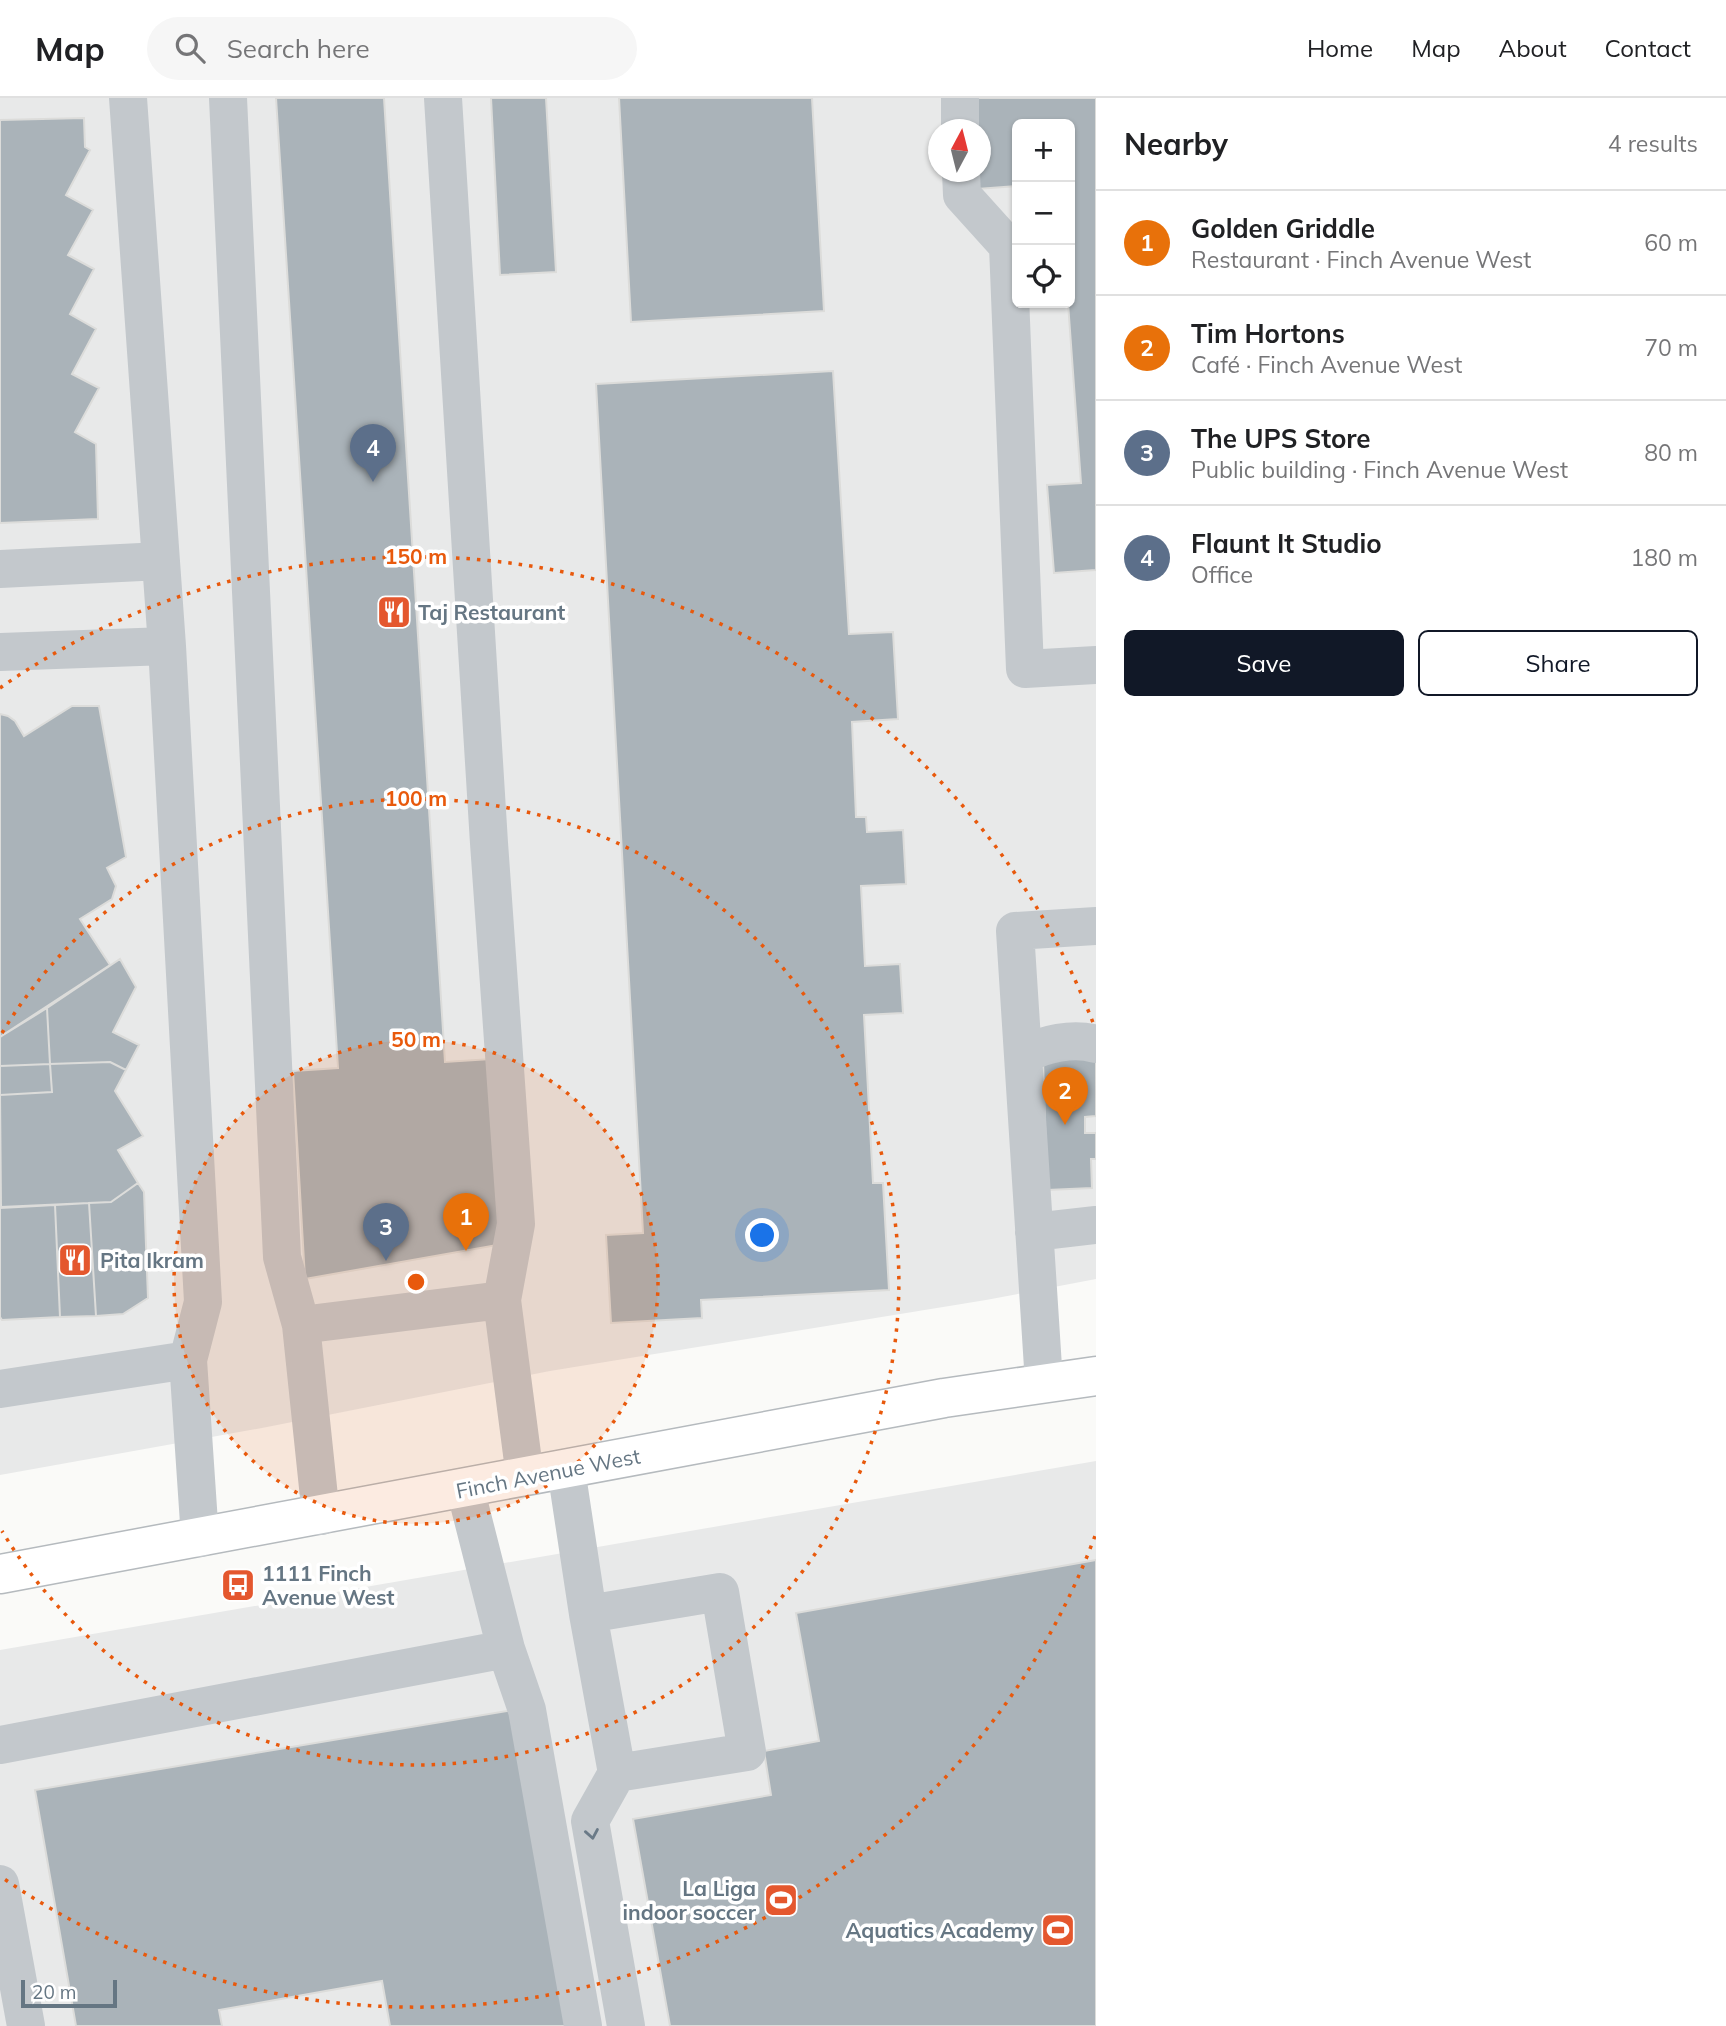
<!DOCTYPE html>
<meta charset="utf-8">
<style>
:root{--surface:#fff;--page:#f6f6f6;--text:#202124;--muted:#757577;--line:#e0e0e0;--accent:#111827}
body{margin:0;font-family:Mulish,sans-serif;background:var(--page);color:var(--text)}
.controls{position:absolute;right:21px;top:21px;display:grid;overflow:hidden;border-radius:10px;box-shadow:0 2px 5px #0004}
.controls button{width:63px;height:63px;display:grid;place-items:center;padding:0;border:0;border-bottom:2px solid var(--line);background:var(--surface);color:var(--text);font:35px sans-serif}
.compass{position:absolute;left:928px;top:21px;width:63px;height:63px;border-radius:50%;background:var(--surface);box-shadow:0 2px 5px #0004;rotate:7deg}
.scale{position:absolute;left:21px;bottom:18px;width:96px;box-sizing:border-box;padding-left:7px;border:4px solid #657683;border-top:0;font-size:19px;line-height:24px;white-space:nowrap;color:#657683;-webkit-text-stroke:5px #fff;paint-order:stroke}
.you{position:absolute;left:763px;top:1138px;width:24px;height:24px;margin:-18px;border:5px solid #fff;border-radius:50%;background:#1a73e8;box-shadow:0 0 0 10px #1a73e833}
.badge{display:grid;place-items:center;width:46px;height:46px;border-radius:50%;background:var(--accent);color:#fff;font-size:23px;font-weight:700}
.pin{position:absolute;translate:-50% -58px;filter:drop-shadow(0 2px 4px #0008)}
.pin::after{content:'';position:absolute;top:37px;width:24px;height:21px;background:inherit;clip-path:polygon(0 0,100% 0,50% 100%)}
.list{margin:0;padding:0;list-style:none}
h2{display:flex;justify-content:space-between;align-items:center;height:91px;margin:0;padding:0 28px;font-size:30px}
h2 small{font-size:23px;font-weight:400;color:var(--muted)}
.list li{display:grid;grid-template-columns:46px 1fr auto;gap:21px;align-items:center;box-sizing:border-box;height:105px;padding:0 28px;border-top:2px solid var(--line)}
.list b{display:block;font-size:26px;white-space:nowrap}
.list p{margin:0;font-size:23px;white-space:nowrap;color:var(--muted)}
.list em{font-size:23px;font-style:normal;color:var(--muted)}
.actions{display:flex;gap:14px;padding:21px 28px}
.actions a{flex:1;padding:16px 0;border:2px solid var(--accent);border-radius:10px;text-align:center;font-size:24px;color:var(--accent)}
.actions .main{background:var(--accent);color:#fff}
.icon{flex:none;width:38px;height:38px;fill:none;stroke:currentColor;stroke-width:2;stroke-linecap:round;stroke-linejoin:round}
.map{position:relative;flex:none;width:1096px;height:1928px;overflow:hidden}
header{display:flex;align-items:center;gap:42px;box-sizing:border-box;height:98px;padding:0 35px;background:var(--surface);border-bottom:2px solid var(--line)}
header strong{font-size:33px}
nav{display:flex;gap:38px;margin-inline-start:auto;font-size:24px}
.search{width:490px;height:63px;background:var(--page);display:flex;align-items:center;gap:18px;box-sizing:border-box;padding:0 24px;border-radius:38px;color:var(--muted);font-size:26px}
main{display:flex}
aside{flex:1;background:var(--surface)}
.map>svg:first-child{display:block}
.built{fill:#e8e9e9;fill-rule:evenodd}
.building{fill:#aab3b9;stroke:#dcdcda;stroke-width:2}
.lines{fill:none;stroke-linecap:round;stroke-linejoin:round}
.major-casing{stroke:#b5babe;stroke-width:41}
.minor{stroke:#c3c8cc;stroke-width:38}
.major{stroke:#fff;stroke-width:38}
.oneway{stroke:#6a7a87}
.ring{fill:none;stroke:#e8590c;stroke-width:3.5;stroke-dasharray:3.5 7}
.labels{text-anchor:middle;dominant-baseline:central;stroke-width:7;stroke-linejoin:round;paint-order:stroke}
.poi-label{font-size:21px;font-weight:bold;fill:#657683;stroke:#fff;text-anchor:start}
.street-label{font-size:21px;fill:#657683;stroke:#fff}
.centre{fill:#e8590c;stroke:#fff;stroke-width:3.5}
.ring-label{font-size:21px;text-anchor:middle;font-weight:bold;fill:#e8590c;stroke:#fff;stroke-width:7;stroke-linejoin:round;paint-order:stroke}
</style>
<header>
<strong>Map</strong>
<div class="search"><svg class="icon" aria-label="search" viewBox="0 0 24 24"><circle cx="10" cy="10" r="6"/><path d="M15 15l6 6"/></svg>Search here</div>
<nav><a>Home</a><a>Map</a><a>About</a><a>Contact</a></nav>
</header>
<main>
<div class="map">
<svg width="1096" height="1928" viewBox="0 0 1096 1928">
<rect width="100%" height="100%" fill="#fafaf8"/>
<!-- built -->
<path class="built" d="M0,0H1096V1181L986,1202L550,1273L262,1330L0,1377ZM1017,26H1070V205H1017ZM939,32H981V74H939Z
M1096,1363V1928H0V1552Z"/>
<!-- building -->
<path class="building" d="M276,0H384L445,964L491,961L503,1146L305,1181L293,973L338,970Z
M491,0H546L556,174L500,177Z
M619,0H812L824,213L631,224Z
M971,0H1096V472L1054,475L1047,387L1081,385L1068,205L1070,26H1017V88L977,91L976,74H981V32H973Z
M84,20L85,49L90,52L66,97L93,112L68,157L94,171L70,216L96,231L72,276L99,290L75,334L96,346L98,421L0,425V22Z
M833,273L849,536L893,534L898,621L852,624L856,719H866L867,734L903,732L906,786L861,788L865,868L900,866L903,915L864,917L873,1085H883L889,1192L701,1202L702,1220L611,1225L606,1137L643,1135L596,286Z
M72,608H99L126,759L107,770L116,788L112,801L80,821L110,867L0,939V616L8,618L15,623L24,638Z
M120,861L136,889L113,934L139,947L126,972L110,964L50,966L47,910Z
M47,910L50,966L0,968V939Z
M1096,960V1018L1085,1019V1035H1096V1061H1091L1092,1090L1047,1092L1043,962Z
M110,964L126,972L115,993L143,1038L118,1052L138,1085L111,1104L1,1109L0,997L52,994L50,966Z
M50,966L52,994L0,997V968Z
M138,1085L144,1094L148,1200L123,1216L96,1218L89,1105L111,1104Z
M89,1105L96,1218L60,1219L55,1107Z
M55,1107L60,1219L2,1222L0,1219V1110Z
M1096,1462V1928H670L633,1721L771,1697L764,1653L819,1643L796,1515Z
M519,1611L575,1928H390L382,1883L219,1912L222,1928H76L35,1692Z"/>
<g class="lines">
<!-- major casing -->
<g class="major-casing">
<path id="major" d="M0,1476L944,1300L1096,1278"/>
</g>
<!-- minor -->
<path class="minor" d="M128,0L167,548
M228,0L282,1159L301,1227L321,1418
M443,0L489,745L516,1126L502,1202L525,1379
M960,0V32
M961,74L962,97L1008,148L1025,571L1096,567
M0,471L161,463
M0,554L167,548L203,1204L188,1262
M1023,957C1044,946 1073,939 1096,946
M1034,1134L1096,1127
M301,1227L502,1202
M1044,1285L1015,833L1096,828
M0,1291L188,1262L200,1440
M566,1371L588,1516L617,1675L747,1654L720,1494L588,1516
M465,1390L506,1551
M0,1647L506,1551L527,1612L583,1928
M617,1675L590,1723L626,1928
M0,1786L26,1928"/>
<!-- major -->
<use href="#major" class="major"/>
</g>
<!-- one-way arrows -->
<defs><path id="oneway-chevron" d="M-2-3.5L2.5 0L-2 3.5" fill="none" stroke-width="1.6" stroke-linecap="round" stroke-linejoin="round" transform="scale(1.75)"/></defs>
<use class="oneway" href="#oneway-chevron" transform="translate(592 1736) rotate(80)"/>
<!-- distance rings -->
<circle cx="416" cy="1184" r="242" fill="#e8590c" fill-opacity=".12"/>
<g class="ring">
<circle cx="416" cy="1184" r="242"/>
<path d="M2 935A483 483 0 1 1 2 1433"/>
<path d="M1095 1438A725 725 0 0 1 0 1778M0 590A725 725 0 0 1 1095 930"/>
</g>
<!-- icons -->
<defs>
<g id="restaurant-square" transform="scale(1.75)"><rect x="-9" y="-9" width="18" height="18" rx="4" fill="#e4572e" stroke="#fff"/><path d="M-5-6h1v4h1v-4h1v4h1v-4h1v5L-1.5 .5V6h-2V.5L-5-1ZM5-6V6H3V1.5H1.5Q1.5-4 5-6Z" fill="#fff"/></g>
<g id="bus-square" transform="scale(1.75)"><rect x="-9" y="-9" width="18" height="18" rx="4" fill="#e4572e" stroke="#fff"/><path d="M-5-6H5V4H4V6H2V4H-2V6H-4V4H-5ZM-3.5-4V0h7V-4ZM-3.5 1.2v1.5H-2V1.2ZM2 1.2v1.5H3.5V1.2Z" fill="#fff"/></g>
<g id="stadium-square" transform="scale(1.75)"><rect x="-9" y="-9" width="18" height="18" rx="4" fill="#e4572e" stroke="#fff"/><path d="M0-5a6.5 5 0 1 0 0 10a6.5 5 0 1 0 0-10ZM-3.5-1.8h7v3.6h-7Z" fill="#fff"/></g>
</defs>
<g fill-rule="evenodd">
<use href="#restaurant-square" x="394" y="514"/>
<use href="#restaurant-square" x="75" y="1162"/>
<use href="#bus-square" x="238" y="1487"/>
<use href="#stadium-square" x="781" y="1802"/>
<use href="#stadium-square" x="1058" y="1832"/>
</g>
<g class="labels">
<!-- poi labels -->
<g class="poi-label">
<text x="418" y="514">Taj Restaurant</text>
<text x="100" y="1162">Pita Ikram</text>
<text x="262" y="1475">1111 Finch<tspan x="262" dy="24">Avenue West</tspan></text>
<text x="756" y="1790" text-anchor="end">La Liga<tspan x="756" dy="24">indoor soccer</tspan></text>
<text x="1034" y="1832" text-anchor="end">Aquatics Academy</text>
</g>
<!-- street labels -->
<g class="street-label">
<text transform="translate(548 1375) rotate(-11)">Finch Avenue West</text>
</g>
</g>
<circle cx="416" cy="1184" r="10" class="centre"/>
<g class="ring-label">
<text x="416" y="466">150 m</text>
<text x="416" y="708">100 m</text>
<text x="416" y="949">50 m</text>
</g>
</svg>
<div class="controls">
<button>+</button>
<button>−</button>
<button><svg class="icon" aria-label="locate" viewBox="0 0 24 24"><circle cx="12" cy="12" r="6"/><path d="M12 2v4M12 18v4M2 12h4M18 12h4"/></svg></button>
</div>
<svg class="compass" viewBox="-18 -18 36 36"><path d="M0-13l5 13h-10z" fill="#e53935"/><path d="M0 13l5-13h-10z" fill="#757577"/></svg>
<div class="scale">20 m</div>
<div class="you"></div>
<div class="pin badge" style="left:466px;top:1153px;background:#e8710a">1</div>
<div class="pin badge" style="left:1065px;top:1027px;background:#e8710a">2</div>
<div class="pin badge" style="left:386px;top:1163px;background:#5c6f8a">3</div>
<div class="pin badge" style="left:373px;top:384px;background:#5c6f8a">4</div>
</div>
<aside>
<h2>Nearby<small>4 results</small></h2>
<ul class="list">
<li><span class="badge" style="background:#e8710a">1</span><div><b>Golden Griddle</b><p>Restaurant · Finch Avenue West</p></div><em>60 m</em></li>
<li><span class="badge" style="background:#e8710a">2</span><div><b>Tim Hortons</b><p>Café · Finch Avenue West</p></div><em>70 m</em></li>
<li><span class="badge" style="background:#5c6f8a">3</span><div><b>The UPS Store</b><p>Public building · Finch Avenue West</p></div><em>80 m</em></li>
<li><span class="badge" style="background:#5c6f8a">4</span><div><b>Flaunt It Studio</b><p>Office</p></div><em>180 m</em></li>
</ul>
<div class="actions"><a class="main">Save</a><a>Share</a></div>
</aside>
</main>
